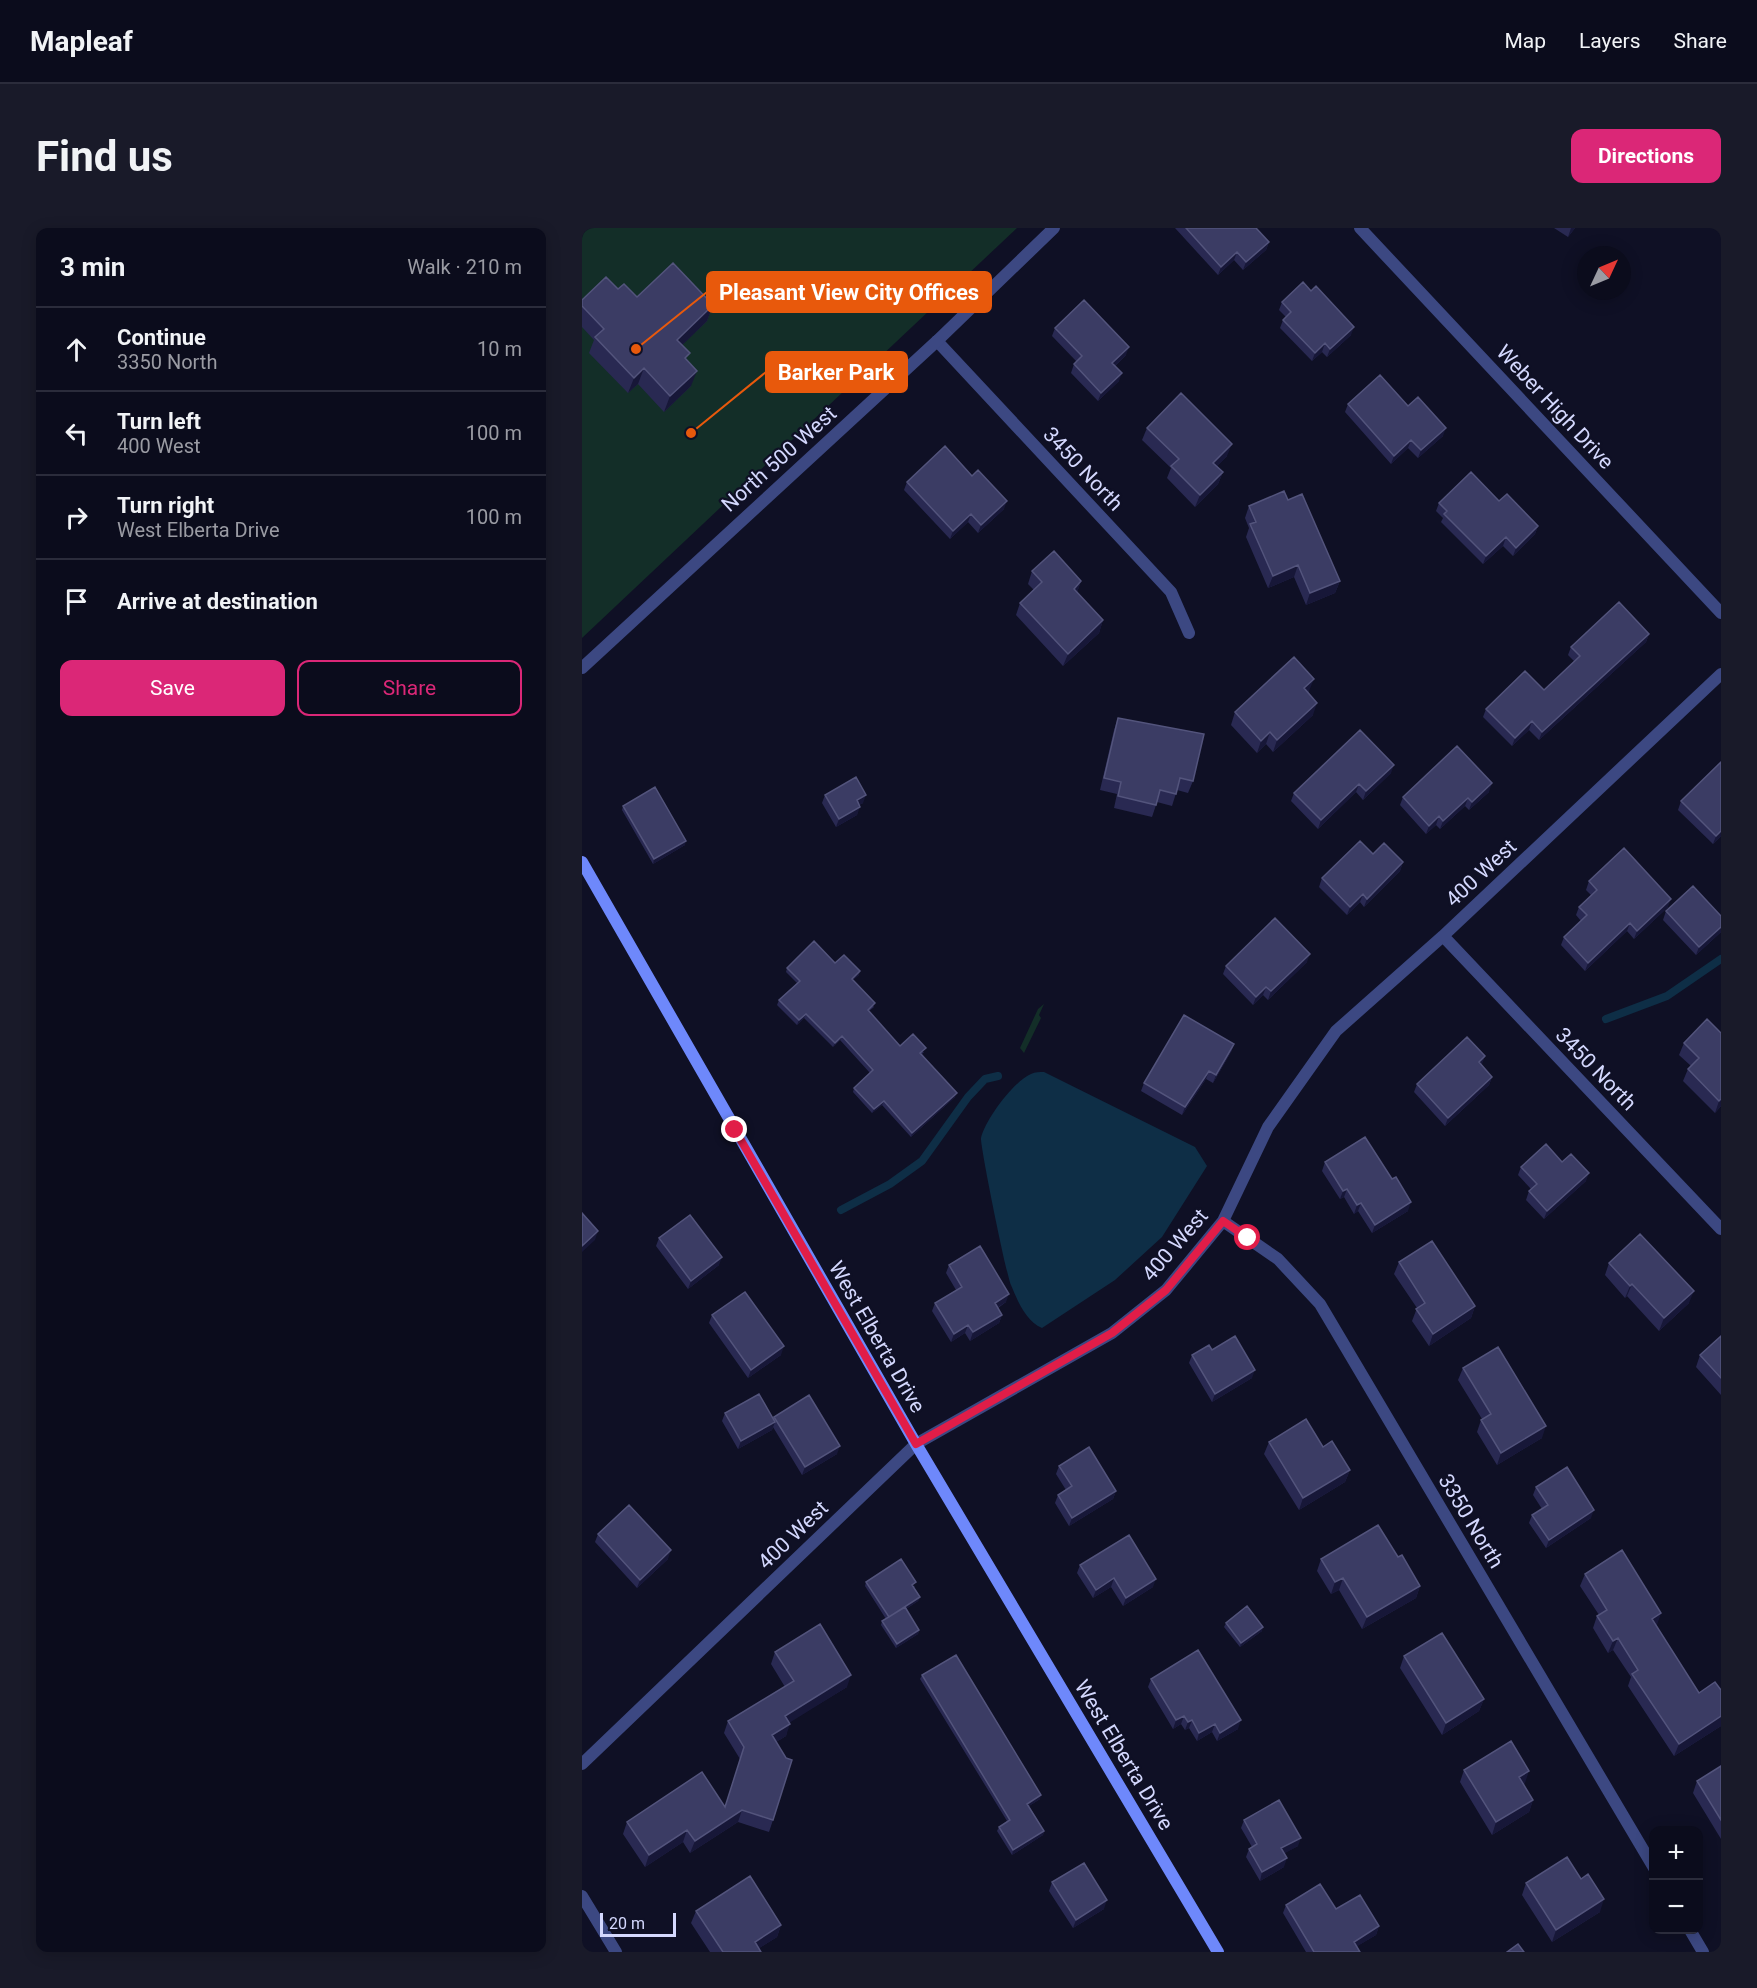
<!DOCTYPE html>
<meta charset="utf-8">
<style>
:root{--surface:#0b0c1c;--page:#191a29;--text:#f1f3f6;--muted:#9a9ba3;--line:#2b2c3b;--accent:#db2777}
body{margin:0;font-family:Roboto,sans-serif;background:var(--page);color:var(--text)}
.controls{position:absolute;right:18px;bottom:18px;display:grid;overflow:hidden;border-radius:12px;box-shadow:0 3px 15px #0003}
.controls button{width:54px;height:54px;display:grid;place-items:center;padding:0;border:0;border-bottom:2px solid var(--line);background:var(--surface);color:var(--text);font:30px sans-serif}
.compass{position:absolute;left:995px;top:18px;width:54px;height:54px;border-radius:50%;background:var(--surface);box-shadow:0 3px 15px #0003;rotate:46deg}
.scale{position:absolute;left:18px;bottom:15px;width:76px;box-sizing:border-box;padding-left:6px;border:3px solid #d4d8fe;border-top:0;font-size:16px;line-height:21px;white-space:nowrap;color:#d4d8fe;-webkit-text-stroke:4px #0f1025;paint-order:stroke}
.stop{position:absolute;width:18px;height:18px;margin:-14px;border:4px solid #e11d48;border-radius:50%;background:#fff}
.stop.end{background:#e11d48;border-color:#fff;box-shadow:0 2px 6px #0008}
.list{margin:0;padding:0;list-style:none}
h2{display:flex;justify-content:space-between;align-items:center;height:78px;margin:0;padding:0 24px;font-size:26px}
h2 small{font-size:20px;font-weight:400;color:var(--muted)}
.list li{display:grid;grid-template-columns:39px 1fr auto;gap:18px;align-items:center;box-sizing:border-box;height:84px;padding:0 24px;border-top:2px solid var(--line)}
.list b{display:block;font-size:22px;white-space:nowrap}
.list p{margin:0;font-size:20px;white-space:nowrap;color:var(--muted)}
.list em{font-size:20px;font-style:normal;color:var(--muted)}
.actions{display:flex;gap:12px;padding:18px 24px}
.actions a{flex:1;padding:14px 0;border:2px solid var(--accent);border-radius:12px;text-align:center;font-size:21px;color:var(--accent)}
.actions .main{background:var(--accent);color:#fff}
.icon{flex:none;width:33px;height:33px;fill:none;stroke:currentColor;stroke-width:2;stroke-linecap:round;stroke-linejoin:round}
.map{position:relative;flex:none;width:1139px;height:1724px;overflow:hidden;border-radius:12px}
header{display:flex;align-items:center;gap:36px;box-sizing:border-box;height:84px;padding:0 30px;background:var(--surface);border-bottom:2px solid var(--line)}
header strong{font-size:28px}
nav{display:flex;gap:33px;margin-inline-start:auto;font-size:21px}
.intro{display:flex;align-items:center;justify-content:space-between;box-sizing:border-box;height:144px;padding:0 36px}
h1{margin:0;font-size:42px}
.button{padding:15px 27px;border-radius:12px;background:var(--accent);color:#fff;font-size:21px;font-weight:700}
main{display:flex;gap:36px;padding:0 36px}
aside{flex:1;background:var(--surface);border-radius:12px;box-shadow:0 3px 15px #0003}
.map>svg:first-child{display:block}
.green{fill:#132e28}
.water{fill:#0e2e46}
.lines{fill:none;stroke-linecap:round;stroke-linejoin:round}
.stream{stroke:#0e2e46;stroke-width:8}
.minor{stroke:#3c4882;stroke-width:12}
.tertiary{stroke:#3c4882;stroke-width:12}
.secondary{stroke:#6e88fb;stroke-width:12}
.wall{fill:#292952}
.shaded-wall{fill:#171738}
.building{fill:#3b3c64;stroke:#53547c;stroke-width:1.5}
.route{stroke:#e11d48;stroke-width:8}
.labels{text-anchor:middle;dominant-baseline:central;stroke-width:4.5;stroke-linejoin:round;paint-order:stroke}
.street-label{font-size:21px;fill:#d4d8fe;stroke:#0f1025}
.leader{fill:none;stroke:#e8590c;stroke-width:2}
.callout-dot{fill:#e8590c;stroke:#0f1025;stroke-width:2}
.callout{fill:#e8590c;stroke:#e8590c;stroke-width:2}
.callout-label{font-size:22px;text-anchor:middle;font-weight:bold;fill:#fff}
</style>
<header>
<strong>Mapleaf</strong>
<nav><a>Map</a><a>Layers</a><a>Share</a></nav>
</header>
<div class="intro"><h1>Find us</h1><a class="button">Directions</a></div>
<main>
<aside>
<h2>3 min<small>Walk · 210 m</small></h2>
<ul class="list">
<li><svg class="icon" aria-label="ahead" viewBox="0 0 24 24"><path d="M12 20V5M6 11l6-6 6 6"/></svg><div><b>Continue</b><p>3350 North</p></div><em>10 m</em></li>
<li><svg class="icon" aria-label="left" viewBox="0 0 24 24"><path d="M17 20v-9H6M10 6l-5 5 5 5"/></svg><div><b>Turn left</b><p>400 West</p></div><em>100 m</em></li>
<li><svg class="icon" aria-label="right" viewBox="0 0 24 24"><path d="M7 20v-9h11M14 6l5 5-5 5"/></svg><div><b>Turn right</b><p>West Elberta Drive</p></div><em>100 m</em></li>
<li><svg class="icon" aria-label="arrive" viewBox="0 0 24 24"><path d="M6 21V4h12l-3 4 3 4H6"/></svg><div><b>Arrive at destination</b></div></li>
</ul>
<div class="actions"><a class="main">Save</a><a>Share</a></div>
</aside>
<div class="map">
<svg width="1139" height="1724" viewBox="0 0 1139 1724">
<rect width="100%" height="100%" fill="#0f1025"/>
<!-- green -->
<path class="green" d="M0,0H435L0,410Z
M462,776L457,787L459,790L442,825L438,820L456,781Z"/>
<!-- water -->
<path class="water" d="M462,844L613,919L625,938L580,1009L533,1052L460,1100C444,1093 436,1074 429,1057C424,1046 398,917 399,910C403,892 432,853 449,846C453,844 458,844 462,844Z"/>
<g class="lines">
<!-- stream -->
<path class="stream" d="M1024,791L1085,768L1139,731
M259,982L308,956L340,933L386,869L403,851L416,848"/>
<!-- minor -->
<path class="minor" d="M355,113L589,364L607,405
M861,708L1139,1001
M641,993L696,1031L738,1076L1072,1640
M0,1536L334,1216L530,1105L584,1062L641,993L686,899L754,803L861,708L1139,446
M0,1668L34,1724
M1108,1702L1121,1724"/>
<!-- tertiary -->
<path class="tertiary" d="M778,0L1139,385
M0,440L355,113L472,0"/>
<!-- secondary -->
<path class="secondary" d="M0,634L334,1216L636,1724"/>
</g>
<!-- wall -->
<path class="wall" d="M593,0H674L687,14L684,22L661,42L652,32L636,47Z
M972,0H993L986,9Z
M36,61L55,69L131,77L125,93L100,117L105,132L109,158L82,184L56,156L46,165L7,125L12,112L0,99V72Z
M700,74L769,107L745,129L740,124L730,133L698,100L701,92L704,89L697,82Z
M473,100L544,127L533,138L537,153L516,173L489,145L492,136L495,134L470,108Z
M766,176L826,178L861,208L836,230L826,220L809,236L763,184Z
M565,200L645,228L635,238L641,244L636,256L613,279L585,250L589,240L560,212Z
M325,254L422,281L396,305L386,294L368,311L322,262Z
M706,272L758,353L753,365L724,377L712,349L686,360L664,309L667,300L663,290L667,278Z
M917,273L956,298L953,306L931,328L921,318L901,336L859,294L861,290L854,283L857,275Z
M450,343L499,353L495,364L521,392L517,405L481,438L434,387L438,375L452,362L446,356Z
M1067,406L1064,414L957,512L947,502L930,518L901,489L904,481L962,462L993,434L986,427L989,419Z
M727,463L726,465L731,487L691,524L684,516L675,525L649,497L653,484Z
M536,490L611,553L606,565L595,562L590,578L575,574L570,589L532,580L535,566L518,562L532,502Z
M809,545L781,572L774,564L736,601L709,573L712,565Z
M907,564L887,582L883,578L858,601L854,597L844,606L818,577L821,569Z
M243,567L281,575L277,577L275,587L254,599L240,575Z
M1099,573L1139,608L1131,616L1096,582Z
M41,578L103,617L71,636L40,582Z
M791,626L821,634L818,643L782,679L778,674L765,687L737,659L740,650Z
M1007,653L1086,679L1052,711L1045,703L1003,743L979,717L982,709L999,693L994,687L997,679L1009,667L1004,662Z
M1084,683L1139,688V704L1114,727L1081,692Z
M725,734L686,772L681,767L671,777L641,746L644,738Z
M253,735L277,747L271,752L292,779L287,783L318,818L342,824L340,826L373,869L329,909L300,877L290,885L271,864L272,860L288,845L258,812L251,819L222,790L215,797L195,777L197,772L215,755L204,744L205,740Z
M1139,805V878L1133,885L1101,853L1106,841L1109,838L1097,827L1102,815Z
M652,816L649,824L631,855L624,851L600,887L559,863L562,855Z
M903,828L899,837L910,849L907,857L863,898L832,864L835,856Z
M743,934L826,983L790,1005L776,983L772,986L762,969L758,971L740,943Z
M980,934L1004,953L962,991L944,972L947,963L949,961L936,947L939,939Z
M77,1010L137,1037L106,1061L74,1018Z
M817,1034L893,1078L889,1090L847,1118L830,1093L835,1080L812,1046Z
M1027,1035L1107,1075L1077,1103L1045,1068L1043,1070L1023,1047Z
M367,1037L424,1074L416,1080L420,1087L417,1095L388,1113L383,1105L369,1114L350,1083L353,1075L374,1062L364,1045Z
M130,1087L199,1127L166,1150L127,1095Z
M1139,1108V1167L1114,1139L1118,1127Z
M630,1122L670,1150L630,1174L607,1135L610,1127Z
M881,1140L960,1210L915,1237L895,1204L899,1192L900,1191L876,1152Z
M143,1185L191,1191L192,1189L255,1226L220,1247L191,1199L190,1202L156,1221L140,1193Z
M687,1214L768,1242L763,1254L717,1282L682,1226Z
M477,1238L534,1263L531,1271L487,1298L473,1275L476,1267L484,1262L474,1246Z
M954,1259L1009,1290L964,1320L947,1295L950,1287L960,1281L951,1267Z
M16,1306L86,1331L55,1360L13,1314Z
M816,1329L838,1358L834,1370L780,1401L757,1362L749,1366L735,1343L739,1331Z
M498,1337L571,1359L541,1378L529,1359L511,1370L495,1345Z
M1003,1346L1079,1385L1074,1397L1117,1465L1139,1462V1498L1092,1528L1046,1458L1049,1449L1031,1422L1026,1425L1011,1400L1015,1388L1017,1387L998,1358Z
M284,1354L333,1358L332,1359L338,1369L336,1373L324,1381L337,1402L336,1406L314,1420L299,1397L300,1393L304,1391L283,1358Z
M644,1395L680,1403L658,1419L642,1399Z
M193,1424L265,1459L207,1494L204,1508L194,1514L191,1592L187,1604L156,1594L108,1625L101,1614L63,1639L41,1606L45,1594L143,1579L158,1531L142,1505L146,1493L203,1459L189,1436Z
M822,1428L902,1471L897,1483L860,1507L818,1440Z
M340,1447L458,1571L447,1578L462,1603L461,1607L430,1627L415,1603L417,1599L425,1593L338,1451Z
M569,1451L656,1501L635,1513L630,1504L615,1513L607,1500L603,1502L599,1496L591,1501L566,1459Z
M1139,1538V1611L1111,1565L1115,1553Z
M882,1542L943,1555L941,1556L951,1572L947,1584L910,1607L878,1554Z
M662,1592L716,1618L702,1625V1639L678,1653L664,1629L667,1621L670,1619L659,1600Z
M470,1654L522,1681L491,1700L467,1663Z
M944,1655L1018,1684L970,1714L940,1667Z
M704,1677L754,1681L797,1698L794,1707L775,1718L778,1724H724L701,1685Z
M114,1683L199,1697L195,1709L177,1720L179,1724H128L109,1695Z"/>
<!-- shaded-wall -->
<path class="shaded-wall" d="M989,0H993L986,9Z
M687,14L684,22L661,42L664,34Z
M655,24L652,32L636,47L639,39Z
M131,77L125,93L89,128L95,112Z
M772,99L769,107L745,129L748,121Z
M743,115L740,124L730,133L733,125Z
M547,119L544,127L527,143L530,135Z
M62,140L56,156L46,165L52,150Z
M115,143L109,158L82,184L88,168Z
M540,145L537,153L516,173L519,165Z
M864,200L861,208L836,230L839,222Z
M829,212L826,220L809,236L812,228Z
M650,216L645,228L627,247L631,235Z
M641,244L636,256L613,279L618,267Z
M425,273L422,281L396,305L399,297Z
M389,286L386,294L368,311L371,303Z
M956,298L953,306L931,328L934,320Z
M924,309L921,318L901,336L904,328Z
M716,337L712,349L686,360L691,348Z
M499,353L495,365L492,361Z
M758,353L753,365L724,377L728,365Z
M521,392L517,405L481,438L486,426Z
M1067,406L1064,414L957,512L960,504Z
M732,451L727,463L717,472L722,460Z
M735,475L731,487L691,524L695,512Z
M950,493L947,502L930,518L933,510Z
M688,504L684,516L675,525L679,513Z
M812,537L809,545L781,572L784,563Z
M910,555L907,564L887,582L890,574Z
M777,556L774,564L736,601L739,592Z
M284,567L281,575L272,580L275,572Z
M886,570L883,578L858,601L861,593Z
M278,579L275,587L254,599L257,591Z
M857,588L854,597L844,606L847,598Z
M1139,603V608L1131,616L1134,608Z
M104,613L103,617L71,636L72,631Z
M821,634L818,643L782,679L785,671Z
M781,666L778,674L765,687L768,679Z
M1089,671L1086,679L1052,711L1055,703Z
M1048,695L1045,703L1003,743L1006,735Z
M1139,699V704L1114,727L1117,719Z
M728,726L725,734L686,772L689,763Z
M278,743L277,747L268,755L270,751Z
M684,759L681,767L671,777L674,769Z
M224,786L222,790L215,797L217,792Z
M260,808L258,812L251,819L253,815Z
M652,816L649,824L631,855L634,847Z
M903,828L900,836L894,842L897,834Z
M627,843L624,851L600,887L603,879Z
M910,849L907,857L863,898L866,890Z
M375,865L373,869L329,909L330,905Z
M1139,871V878L1133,885L1137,873Z
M302,873L300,877L290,885L292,881Z
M1007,945L1004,953L962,991L965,983Z
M765,961L762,969L758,971L761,963Z
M829,974L826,983L790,1005L793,997Z
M779,975L776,983L772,986L775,977Z
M16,1003L13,1012L0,1024V1018Z
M140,1029L137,1037L106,1061L109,1053Z
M1050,1056L1045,1068L1043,1070L1048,1058Z
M1112,1063L1107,1075L1077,1103L1082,1090Z
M427,1066L424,1074L410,1083L413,1075Z
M893,1078L889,1090L847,1118L851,1106Z
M420,1087L417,1095L388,1113L391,1104Z
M386,1097L383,1105L369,1114L372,1106Z
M202,1118L199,1127L166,1150L169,1142Z
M673,1142L670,1150L630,1174L633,1166Z
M193,1194L190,1202L156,1221L159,1213Z
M964,1198L960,1210L915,1237L919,1225Z
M258,1218L255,1226L220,1247L223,1239Z
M768,1242L763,1254L717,1282L721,1270Z
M534,1263L531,1271L487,1298L490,1290Z
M1012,1282L1009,1290L964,1320L967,1312Z
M89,1322L86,1331L55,1360L58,1352Z
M532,1350L529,1359L511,1370L514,1362Z
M761,1350L757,1362L749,1366L753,1354Z
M574,1351L571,1359L541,1378L544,1370Z
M838,1358L834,1370L780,1401L785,1389Z
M338,1369L336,1373L305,1393L307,1389Z
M1079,1385L1075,1397L1066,1403L1070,1391Z
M681,1399L680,1403L658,1419L659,1415Z
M337,1402L336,1406L314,1420L315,1416Z
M1036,1410L1031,1422L1026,1425L1031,1413Z
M269,1447L265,1459L199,1500L203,1488Z
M902,1471L897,1483L860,1507L864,1495Z
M602,1488L599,1496L591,1501L594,1492Z
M1139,1488V1498L1092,1528L1097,1516Z
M610,1492L607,1500L603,1502L606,1494Z
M659,1492L656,1501L635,1513L638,1505Z
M208,1496L204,1508L186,1519L190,1507Z
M633,1496L630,1504L615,1513L617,1505Z
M947,1543L943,1555L933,1561L937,1549Z
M459,1567L458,1571L444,1580L445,1576Z
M951,1572L947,1584L910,1607L914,1594Z
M160,1582L156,1594L108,1625L113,1613Z
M105,1602L101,1614L63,1639L67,1627Z
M462,1603L461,1607L430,1627L431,1622Z
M719,1610L716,1618L696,1629L699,1620Z
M705,1630L702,1639L678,1653L680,1644Z
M1022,1671L1018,1684L970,1714L974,1702Z
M525,1672L522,1681L491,1700L494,1692Z
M199,1697L195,1709L171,1724L173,1714Z
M797,1698L794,1707L769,1722L772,1714Z"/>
<!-- building -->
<path class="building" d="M604,0H674L687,14L664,34L655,24L639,39Z
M91,35L131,77L95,112L108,125L103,130L115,143L88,168L62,140L52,150L13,109L22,101L0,78V72L24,49L36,61L42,56L55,69Z
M721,54L729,63L734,58L772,99L748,121L743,115L733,125L701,92L709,84L700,74Z
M502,72L547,119L530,135L540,145L519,165L492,136L500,128L473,100Z
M798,147L826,178L836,169L864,200L839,222L829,212L812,228L766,176Z
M599,165L650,216L631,235L641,244L618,267L589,238L597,231L565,200Z
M363,218L390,248L396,242L425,273L399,297L389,286L371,303L325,254Z
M889,244L917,273L925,266L956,298L934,320L924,309L904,328L862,286L865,283L857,275Z
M702,263L706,272L720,266L758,353L728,365L716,337L691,348L668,296L674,294L667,278Z
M472,323L499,353L492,361L521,392L486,426L438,375L460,354L450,343Z
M1037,374L1067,406L960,504L950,493L933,510L904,481L943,443L962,462L998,428L989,419Z
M712,429L732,451L722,460L735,475L695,512L688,504L679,513L653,484Z
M536,490L622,506L611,553L598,550L594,566L578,562L574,577L536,568L539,554L522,550Z
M778,502L812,537L784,563L777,556L739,592L712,565Z
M875,518L910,555L890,574L886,570L861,593L857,588L847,598L821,569Z
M1139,534V603L1134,608L1099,573Z
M274,549L284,567L275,572L278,579L257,591L243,567Z
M73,559L104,613L72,631L41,578Z
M778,613L791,626L802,615L821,634L785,671L781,666L768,679L740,650Z
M1042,620L1089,671L1055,703L1048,695L1006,735L982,709L1005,687L997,679L1015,662L1007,653Z
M1111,658L1139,688V699L1117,719L1084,683Z
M693,690L728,726L689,763L684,759L674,769L644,738Z
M232,713L253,735L262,727L278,743L270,751L293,775L286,782L318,818L331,806L344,820L338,825L375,865L330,905L302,873L292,881L272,860L291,842L260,808L253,815L224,786L217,792L197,772L218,753L205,740Z
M602,787L652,816L634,847L627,843L603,879L562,855Z
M1125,791L1139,805V871L1137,873L1106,841L1117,830L1102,815Z
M885,809L903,828L897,834L910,849L866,890L835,856Z
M783,909L810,951L814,949L829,974L793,997L779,975L775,977L765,961L761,963L743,934Z
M964,916L980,934L989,926L1007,945L965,983L947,963L955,956L939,939Z
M0,985L16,1003L0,1018Z
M108,987L140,1029L109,1053L77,1010Z
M1058,1006L1112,1063L1082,1090L1050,1056L1048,1058L1027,1035Z
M850,1013L893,1078L851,1106L834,1081L843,1075L817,1034Z
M398,1018L427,1066L413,1075L420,1087L391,1104L386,1097L372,1106L353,1075L380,1059L367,1037Z
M163,1064L202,1118L169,1142L130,1087Z
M653,1108L673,1142L633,1166L610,1127L627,1117L630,1122Z
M1139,1108V1150L1118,1127Z
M916,1119L964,1198L919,1225L899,1192L909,1186L881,1140Z
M177,1166L193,1194L159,1213L143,1185Z
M227,1167L258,1218L223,1239L192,1189Z
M724,1191L741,1219L750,1213L768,1242L721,1270L687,1214Z
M507,1219L534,1263L490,1290L476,1267L490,1258L477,1238Z
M985,1239L1012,1282L967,1312L950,1287L966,1277L954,1259Z
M47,1277L89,1322L58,1352L16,1306Z
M796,1297L816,1329L820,1327L838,1358L785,1389L761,1350L753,1354L739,1331Z
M547,1307L574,1351L544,1370L532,1350L514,1362L498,1337Z
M1040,1322L1079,1385L1070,1391L1117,1465L1133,1454L1139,1462V1488L1097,1516L1050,1446L1056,1442L1036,1410L1031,1413L1015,1388L1025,1382L1003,1346Z
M319,1331L334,1354L330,1357L338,1369L307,1389L284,1354Z
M665,1378L681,1399L659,1415L644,1395Z
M323,1379L337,1402L315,1416L300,1393Z
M238,1396L269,1447L203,1488L208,1496L190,1507L204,1530L210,1532L191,1592L160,1582L113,1613L105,1602L67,1627L45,1594L120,1544L143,1579L162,1519L146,1493L212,1453L193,1424Z
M860,1405L902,1471L864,1495L822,1428Z
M616,1422L659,1492L638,1505L633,1496L617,1505L610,1492L606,1494L602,1488L594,1492L569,1451Z
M374,1427L459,1567L445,1576L462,1603L431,1622L417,1599L428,1592L340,1447Z
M929,1513L947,1543L937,1549L951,1572L914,1594L882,1542Z
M1139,1538V1592L1115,1553Z
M697,1572L719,1610L699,1620L705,1630L680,1644L667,1621L675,1616L662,1592Z
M985,1629L999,1651L1006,1646L1022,1671L974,1702L944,1655Z
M502,1635L525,1672L494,1692L470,1654Z
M168,1648L199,1697L173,1714L179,1724H141L114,1683Z
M738,1656L754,1681L778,1667L797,1698L772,1714L778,1724H732L704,1677Z
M936,1716L942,1724H925Z"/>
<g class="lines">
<!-- route -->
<path class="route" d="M153,902L334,1216L530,1105L584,1062L641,993L666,1010"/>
</g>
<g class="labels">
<!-- street labels -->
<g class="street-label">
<text transform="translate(973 179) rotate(47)">Weber High Drive</text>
<text transform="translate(197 231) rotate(-42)">North 500 West</text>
<text transform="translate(501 241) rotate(47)">3450 North</text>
<text transform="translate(899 645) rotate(-43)">400 West</text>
<text transform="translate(1014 841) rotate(46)">3450 North</text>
<text transform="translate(593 1017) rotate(-49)">400 West</text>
<text transform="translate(295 1109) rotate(60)">West Elberta Drive</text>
<text transform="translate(889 1293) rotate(59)">3350 North</text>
<text transform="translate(211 1307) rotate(-44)">400 West</text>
<text transform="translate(542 1527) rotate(59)">West Elberta Drive</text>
</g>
</g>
<!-- callouts -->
<path class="leader" d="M54 121L125 64M109 205L184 144"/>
<g class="callout-dot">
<circle cx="54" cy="121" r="6"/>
<circle cx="109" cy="205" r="6"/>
</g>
<g class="callout">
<rect x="125" y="44" width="284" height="40" rx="6"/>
<rect x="184" y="124" width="141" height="40" rx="6"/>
</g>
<g class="callout-label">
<text x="267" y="72">Pleasant View City Offices</text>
<text x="254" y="152">Barker Park</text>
</g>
</svg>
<div class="controls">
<button>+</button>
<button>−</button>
</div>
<svg class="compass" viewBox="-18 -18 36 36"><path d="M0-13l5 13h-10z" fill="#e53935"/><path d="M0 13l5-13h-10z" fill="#9a9ba3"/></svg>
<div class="scale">20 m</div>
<div class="stop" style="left:666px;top:1010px"></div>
<div class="stop end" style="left:153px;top:902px"></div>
</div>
</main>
